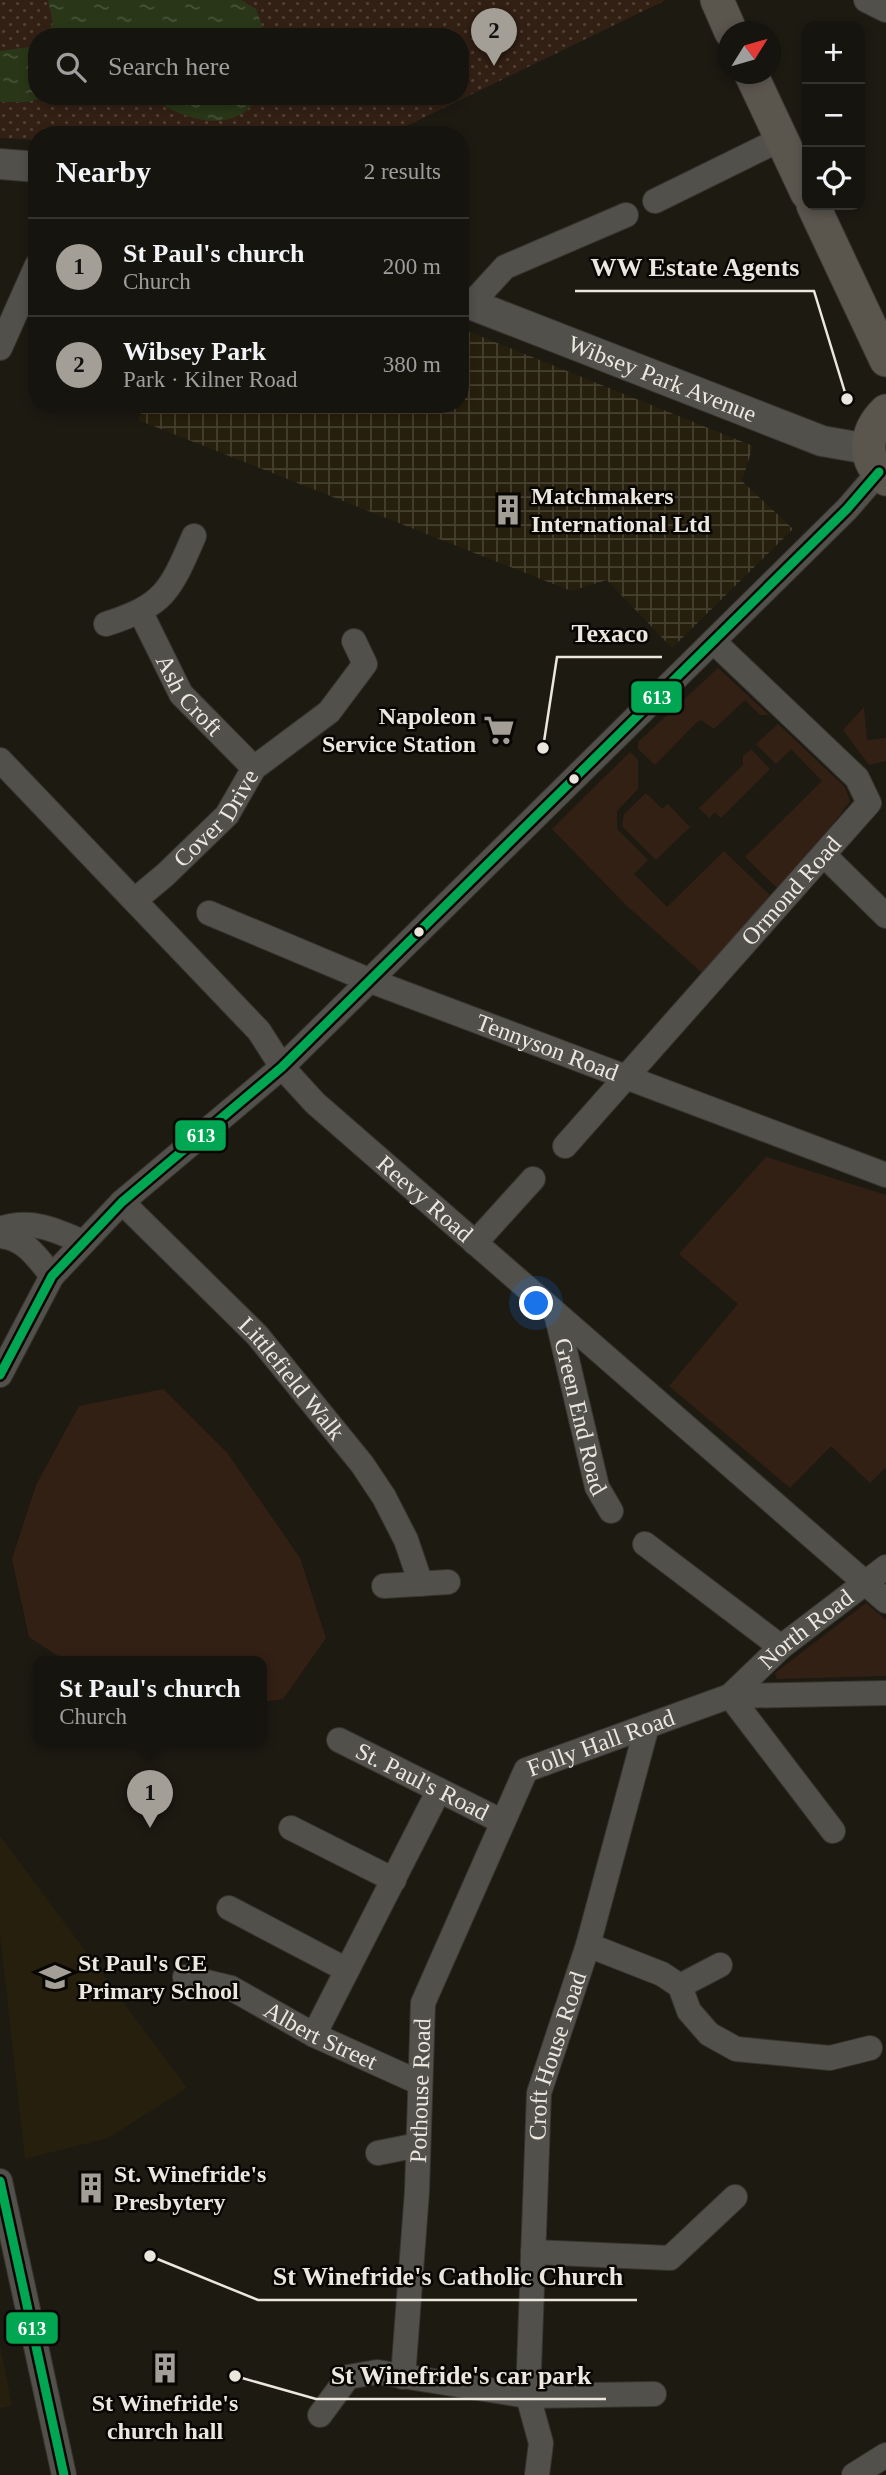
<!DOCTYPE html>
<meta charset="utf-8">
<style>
:root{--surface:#16140e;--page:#1f1d17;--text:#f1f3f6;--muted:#9e9e9e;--line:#35332e;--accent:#a39f97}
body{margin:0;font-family:"Times New Roman",serif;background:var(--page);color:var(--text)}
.controls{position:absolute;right:21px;top:21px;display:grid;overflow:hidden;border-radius:14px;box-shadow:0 4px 10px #0003}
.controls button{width:63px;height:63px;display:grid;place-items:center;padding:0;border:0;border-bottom:2px solid var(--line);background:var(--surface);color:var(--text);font:35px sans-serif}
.compass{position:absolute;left:718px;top:21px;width:63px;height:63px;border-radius:50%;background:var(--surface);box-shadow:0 4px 10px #0003;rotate:53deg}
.you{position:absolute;left:537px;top:1304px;width:24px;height:24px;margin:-18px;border:5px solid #fff;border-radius:50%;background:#1a73e8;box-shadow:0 0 0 10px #1a73e833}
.badge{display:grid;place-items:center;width:46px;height:46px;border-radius:50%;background:var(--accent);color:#111;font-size:23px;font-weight:700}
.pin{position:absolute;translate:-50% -58px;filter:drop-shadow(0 2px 4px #0008)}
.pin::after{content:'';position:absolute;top:37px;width:24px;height:21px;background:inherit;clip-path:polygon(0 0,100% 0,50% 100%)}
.popup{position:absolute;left:33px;top:1656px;width:234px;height:91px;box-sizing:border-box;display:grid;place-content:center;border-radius:14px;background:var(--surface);filter:drop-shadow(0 2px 5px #0005);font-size:23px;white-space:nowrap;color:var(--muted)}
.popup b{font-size:26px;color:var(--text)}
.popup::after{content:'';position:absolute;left:50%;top:100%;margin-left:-14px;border:14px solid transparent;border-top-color:var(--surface)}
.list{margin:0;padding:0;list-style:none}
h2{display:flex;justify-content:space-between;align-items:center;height:91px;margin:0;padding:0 28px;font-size:30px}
h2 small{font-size:23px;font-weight:400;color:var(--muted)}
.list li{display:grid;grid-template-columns:46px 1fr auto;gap:21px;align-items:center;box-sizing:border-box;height:98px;padding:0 28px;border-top:2px solid var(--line)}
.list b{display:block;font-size:26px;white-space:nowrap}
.list p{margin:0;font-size:23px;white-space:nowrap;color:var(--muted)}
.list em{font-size:23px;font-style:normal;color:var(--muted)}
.icon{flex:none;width:38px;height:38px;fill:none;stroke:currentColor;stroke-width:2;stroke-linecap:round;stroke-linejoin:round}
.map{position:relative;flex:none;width:886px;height:2475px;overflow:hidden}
.search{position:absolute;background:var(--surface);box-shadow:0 4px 10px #0003;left:28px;top:28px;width:441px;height:77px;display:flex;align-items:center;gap:18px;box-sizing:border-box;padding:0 24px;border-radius:28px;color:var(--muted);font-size:26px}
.panel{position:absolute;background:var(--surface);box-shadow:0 4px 10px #0003;left:28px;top:126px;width:441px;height:287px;border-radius:28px}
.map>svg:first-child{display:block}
.built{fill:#271f0d}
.industrial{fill:url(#industrial-grid)}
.green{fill:#332015}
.park{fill:url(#park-dots);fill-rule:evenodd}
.water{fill:url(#water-ripples)}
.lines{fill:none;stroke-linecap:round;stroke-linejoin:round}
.minor-casing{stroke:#383530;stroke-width:26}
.tertiary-casing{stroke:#383530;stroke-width:32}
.secondary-casing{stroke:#383530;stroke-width:35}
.minor{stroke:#52504a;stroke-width:24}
.tertiary{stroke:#52504a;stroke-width:30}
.secondary{stroke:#5a564e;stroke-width:33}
.bus-1-casing{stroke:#080603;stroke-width:14}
.bus-1{stroke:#00a651;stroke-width:9}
.bus-dot{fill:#ebe7de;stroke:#080603;stroke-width:2.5}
.labels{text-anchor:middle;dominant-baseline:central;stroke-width:5;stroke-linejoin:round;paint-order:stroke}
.street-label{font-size:24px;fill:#ebe7de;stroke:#080603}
.poi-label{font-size:24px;font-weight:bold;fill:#ebe7de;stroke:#080603;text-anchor:start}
.leader{fill:none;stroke:#ebe7de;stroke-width:2.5}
.callout-dot{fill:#ebe7de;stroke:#080603;stroke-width:2.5}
.callout-label{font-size:26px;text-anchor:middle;font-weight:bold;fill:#ebe7de;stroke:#080603;stroke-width:5;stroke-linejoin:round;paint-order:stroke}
.line-badge{stroke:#080603;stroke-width:2.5}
.badge-label{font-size:19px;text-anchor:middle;font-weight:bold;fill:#fff}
</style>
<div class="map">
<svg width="886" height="2475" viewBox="0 0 886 2475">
<defs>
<pattern id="industrial-grid" width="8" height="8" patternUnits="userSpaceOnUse" patternTransform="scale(1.75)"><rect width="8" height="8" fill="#271f0d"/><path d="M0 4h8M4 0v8" fill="none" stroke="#464030"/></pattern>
<pattern id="park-dots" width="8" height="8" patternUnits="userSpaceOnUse" patternTransform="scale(1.75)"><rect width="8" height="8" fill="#332015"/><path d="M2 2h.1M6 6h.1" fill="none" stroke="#514037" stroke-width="1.8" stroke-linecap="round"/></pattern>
<pattern id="water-ripples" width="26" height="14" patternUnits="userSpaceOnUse" patternTransform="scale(1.75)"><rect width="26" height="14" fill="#293718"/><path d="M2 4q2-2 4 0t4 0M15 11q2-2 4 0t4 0" fill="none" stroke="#485439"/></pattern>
</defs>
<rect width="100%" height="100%" fill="#1d1a12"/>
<!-- built -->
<path class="built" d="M0,1836L187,2088L108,2138L25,2159L0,1933Z
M0,2345L12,2406L0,2408Z"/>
<!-- industrial -->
<path class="industrial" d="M460,328L753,446L742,481L793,529L672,648L607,580L571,591L138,420L145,404H460Z"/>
<!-- green -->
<path class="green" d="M718,668L769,715H760L745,700L714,729L701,720L697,722L655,765L638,749V742Z
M864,707L867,740L886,738V761L869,765L843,730Z
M778,724L845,787L850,801L782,893L745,857L822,781L791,749L776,764L756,744Z
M751,749L770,769L721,818L715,812L709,818L699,808L743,765V756Z
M630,752L638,760V789L617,811V829L648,860L634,874L667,907L724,851L775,900L708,978L627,906L552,829Z
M646,793L662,809L668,804L690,827L656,860L622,826L624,814Z
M766,1157L886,1195V1467L870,1483L831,1446L790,1488L669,1386L738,1304L679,1254Z
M163,1389L228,1454L300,1558L326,1638L283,1699L262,1702V1662H67L29,1637L12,1559L36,1485L79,1406Z
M866,1603L886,1620V1676L777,1679L775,1673Z"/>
<!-- park -->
<path class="park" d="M0,0H666L388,135H37V140L0,138ZM37,37H460V96H37Z"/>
<!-- water -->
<path class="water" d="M48,0H241L256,9L266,37H46L53,23Z
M37,46V96H47L28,102H0V51Z
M152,96H258C237,136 180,121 152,96Z"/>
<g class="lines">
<!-- minor casing -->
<g class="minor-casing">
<g id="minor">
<path d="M866,0L886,10"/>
<path d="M655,201L781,139"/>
<path d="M471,304L505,267L626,215"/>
<path d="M0,348L37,265"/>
<path id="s1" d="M141,613L181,694L254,768"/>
<path d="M106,624C165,605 170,591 194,536"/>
<path id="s2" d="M0,760L259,1031L282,1067L315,1103L886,1601"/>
<path d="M824,855L886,916"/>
<path id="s3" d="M135,900L165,875L227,815L254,768L329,712L365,664L354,641"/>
<path id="s4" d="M209,913L371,981L886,1175"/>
<path id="s5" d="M565,1146L869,803L857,778L714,642"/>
<path id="s6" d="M122,1202L257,1335L362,1464L384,1497L406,1540L421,1584"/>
<path d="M0,1229C29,1218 56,1230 83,1242"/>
<path d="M0,1236C25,1238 37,1257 52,1276"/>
<path d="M475,1243L533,1179"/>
<path id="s7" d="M557,1317L597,1487L611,1511"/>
<path d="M0,1375L52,1276L122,1202L282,1067L847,509L879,472"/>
<path d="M645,1544L781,1647"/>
<path d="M384,1586L448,1582"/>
<path id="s8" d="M339,1740L503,1822"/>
<path d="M291,1828L394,1880"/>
<path id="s9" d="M833,1831L730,1696L781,1647L886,1567"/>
<path d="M229,1908L347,1970"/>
<path d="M588,1945L662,1974L680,1986L689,2011L709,2034L736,2049L830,2058L870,2048"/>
<path id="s10" d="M185,1977L231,1988L314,2035L418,2082"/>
<path d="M680,1986L720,1965"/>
<path d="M314,2035L439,1790"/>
<path d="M378,2153L418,2145"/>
<path d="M0,2181L64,2475"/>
<path d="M533,2252L670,2258L735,2197"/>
<path id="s11" d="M403,2377L417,2191L423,2003L526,1770L730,1696L886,1693"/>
<path d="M320,2415L348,2377L377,2372L528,2396L654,2394"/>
<path id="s12" d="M537,2475L541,2443L528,2396L539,2093L588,1945L647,1726"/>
<path d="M854,2475L886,2455"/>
</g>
</g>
<!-- tertiary casing -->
<g class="tertiary-casing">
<g id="tertiary">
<path d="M0,164L37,167"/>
<path id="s13" d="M460,300L822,441L868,449"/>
</g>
</g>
<!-- secondary casing -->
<g class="secondary-casing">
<path id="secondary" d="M717,0L731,32
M751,74L807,193
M813,205L886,360
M886,411C865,431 861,460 886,479"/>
</g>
<!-- minor -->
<use href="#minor" class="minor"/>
<!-- tertiary -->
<use href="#tertiary" class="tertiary"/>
<!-- secondary -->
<use href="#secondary" class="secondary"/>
<!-- bus-1 casing -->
<g class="bus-1-casing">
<path id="bus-1" d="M0,1375L52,1276L122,1202L282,1067L847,509L879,472
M0,2181L64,2475"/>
</g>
<!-- bus-1 -->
<use href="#bus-1" class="bus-1"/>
</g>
<!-- icons -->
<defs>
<g id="building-bare" transform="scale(2.415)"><path d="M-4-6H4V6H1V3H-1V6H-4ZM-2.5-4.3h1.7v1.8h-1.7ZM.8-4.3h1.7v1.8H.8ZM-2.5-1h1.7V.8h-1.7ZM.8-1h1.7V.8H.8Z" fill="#a39f97" stroke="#080603" stroke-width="2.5" paint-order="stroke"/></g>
<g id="supermarket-bare" transform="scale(2.415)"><path d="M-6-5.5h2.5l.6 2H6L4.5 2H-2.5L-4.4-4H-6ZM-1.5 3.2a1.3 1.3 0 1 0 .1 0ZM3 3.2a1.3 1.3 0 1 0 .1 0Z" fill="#a39f97" stroke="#080603" stroke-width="2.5" paint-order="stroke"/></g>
<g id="school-bare" transform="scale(2.415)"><path d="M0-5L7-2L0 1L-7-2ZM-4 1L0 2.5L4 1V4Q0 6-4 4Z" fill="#a39f97" stroke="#080603" stroke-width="2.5" paint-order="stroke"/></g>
</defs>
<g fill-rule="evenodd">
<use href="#building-bare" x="508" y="510"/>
<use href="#supermarket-bare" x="499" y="730"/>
<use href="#school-bare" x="55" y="1977"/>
<use href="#building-bare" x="91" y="2188"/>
<use href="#building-bare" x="165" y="2368"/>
</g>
<!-- markers -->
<g class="bus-dot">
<circle cx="574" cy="779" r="6"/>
<circle cx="419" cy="932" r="6"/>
</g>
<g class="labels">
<!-- street labels -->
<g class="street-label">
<text stroke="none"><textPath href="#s13" startOffset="217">Wibsey Park Avenue</textPath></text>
<text stroke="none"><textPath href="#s1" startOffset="96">Ash Croft</textPath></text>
<text stroke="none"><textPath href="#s3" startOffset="116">Cover Drive</textPath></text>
<text stroke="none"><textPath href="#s5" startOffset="341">Ormond Road</textPath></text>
<text stroke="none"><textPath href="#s4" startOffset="364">Tennyson Road</textPath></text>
<text stroke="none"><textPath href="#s2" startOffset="612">Reevy Road</textPath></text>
<text stroke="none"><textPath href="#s6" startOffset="245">Littlefield Walk</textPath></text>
<text stroke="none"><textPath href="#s7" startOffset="102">Green End Road</textPath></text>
<text stroke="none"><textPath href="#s9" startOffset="271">North Road</textPath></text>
<text stroke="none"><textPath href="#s11" startOffset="709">Folly Hall Road</textPath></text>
<text stroke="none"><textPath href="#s8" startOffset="93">St. Paul's Road</textPath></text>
<text stroke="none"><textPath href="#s10" startOffset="149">Albert Street</textPath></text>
<text stroke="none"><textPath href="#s12" startOffset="424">Croft House Road</textPath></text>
<text stroke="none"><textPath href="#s11" startOffset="287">Pothouse Road</textPath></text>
</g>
<!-- poi labels -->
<g class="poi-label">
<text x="531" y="496">Matchmakers<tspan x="531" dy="28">International Ltd</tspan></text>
<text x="476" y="716" text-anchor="end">Napoleon<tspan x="476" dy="28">Service Station</tspan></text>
<text x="78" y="1963">St Paul's CE<tspan x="78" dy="28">Primary School</tspan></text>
<text x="114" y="2174">St. Winefride's<tspan x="114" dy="28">Presbytery</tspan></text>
<text x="165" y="2403" text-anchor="middle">St Winefride's<tspan x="165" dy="28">church hall</tspan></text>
</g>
</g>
<!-- callouts -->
<path class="leader" d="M847 399L814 291H575M543 748L557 657H662M150 2256L258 2300H637M235 2376L316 2399H606"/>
<g class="callout-dot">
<circle cx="847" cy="399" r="7"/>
<circle cx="543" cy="748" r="7"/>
<circle cx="150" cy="2256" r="7"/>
<circle cx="235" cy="2376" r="7"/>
</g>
<g class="callout-label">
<text x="695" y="276">WW Estate Agents</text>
<text x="610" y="642">Texaco</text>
<text x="448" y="2285">St Winefride's Catholic Church</text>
<text x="461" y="2384">St Winefride's car park</text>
</g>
<g class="line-badge">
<rect x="630" y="680" width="53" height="34" rx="7" fill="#00a651"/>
<rect x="174" y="1119" width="53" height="33" rx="7" fill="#00a651"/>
<rect x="5" y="2311" width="54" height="34" rx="7" fill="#00a651"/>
</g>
<g class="badge-label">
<text x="657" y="704">613</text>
<text x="201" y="1142">613</text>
<text x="32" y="2335">613</text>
</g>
</svg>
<div class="controls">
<button>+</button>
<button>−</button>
<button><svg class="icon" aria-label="locate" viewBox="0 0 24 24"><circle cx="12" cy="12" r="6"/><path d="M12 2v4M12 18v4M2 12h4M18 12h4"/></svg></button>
</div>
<svg class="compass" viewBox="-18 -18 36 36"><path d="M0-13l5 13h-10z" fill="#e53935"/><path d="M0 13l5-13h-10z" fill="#9e9e9e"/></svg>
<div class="you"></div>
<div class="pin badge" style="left:150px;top:1828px">1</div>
<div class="popup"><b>St Paul's church</b>Church</div>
<div class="pin badge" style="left:494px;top:66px">2</div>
<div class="search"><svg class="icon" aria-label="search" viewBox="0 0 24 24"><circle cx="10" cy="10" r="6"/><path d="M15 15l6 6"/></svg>Search here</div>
<section class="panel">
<h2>Nearby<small>2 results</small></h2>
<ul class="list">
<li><span class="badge">1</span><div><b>St Paul's church</b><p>Church</p></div><em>200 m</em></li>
<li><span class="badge">2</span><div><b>Wibsey Park</b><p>Park · Kilner Road</p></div><em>380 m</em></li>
</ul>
</section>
</div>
